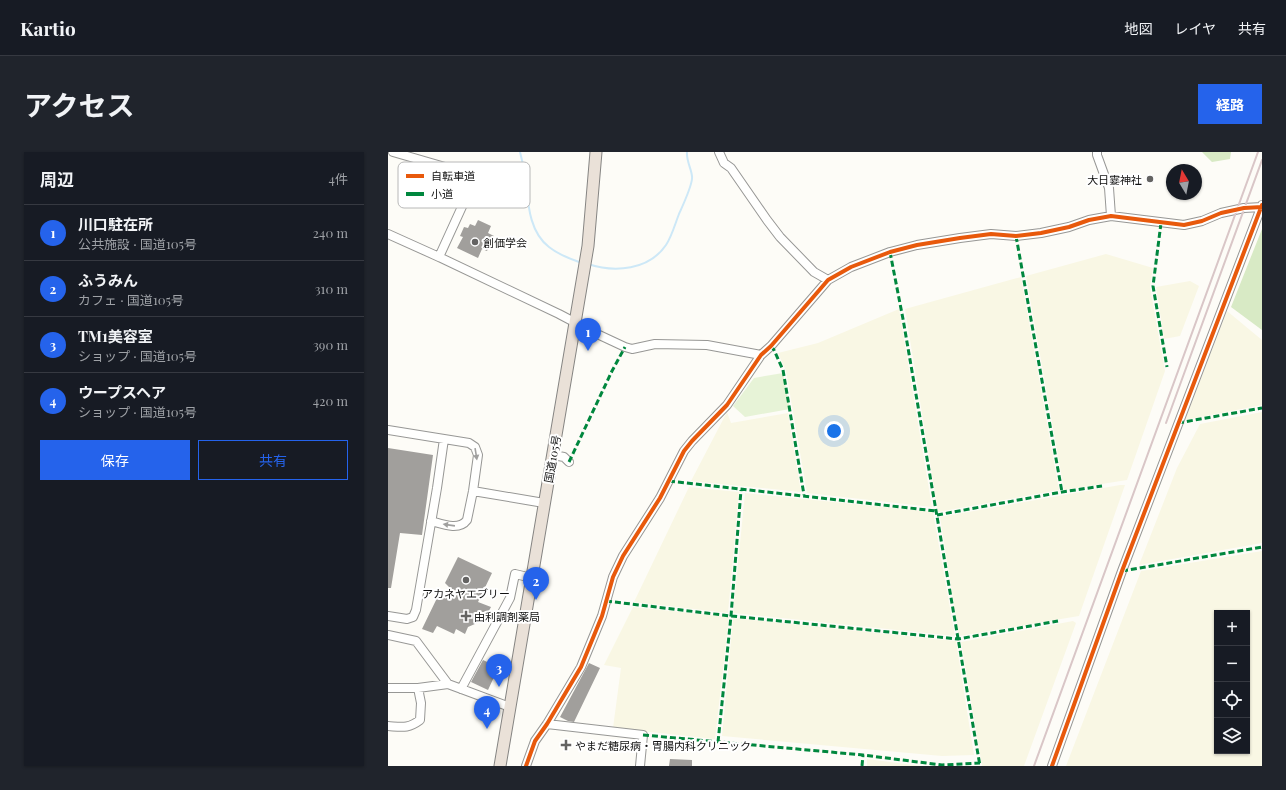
<!DOCTYPE html>
<html lang="ja">
<meta charset="utf-8">
<style>
:root{--surface:#171b24;--page:#20242c;--text:#f1f3f6;--muted:#9ea1a6;--line:#363941;--accent:#2563eb}
body{margin:0;font-family:"Playfair Display","Noto Sans JP",serif;background:var(--page);color:var(--text)}
.controls{position:absolute;right:12px;bottom:12px;display:grid;overflow:hidden;border-radius:0px;box-shadow:0 1px 3px #0004}
.controls button{width:36px;height:36px;display:grid;place-items:center;padding:0;border:0;border-bottom:1px solid var(--line);background:var(--surface);color:var(--text);font:20px sans-serif}
.compass{position:absolute;left:778px;top:12px;width:36px;height:36px;border-radius:50%;background:var(--surface);box-shadow:0 1px 3px #0004;rotate:350deg}
.you{position:absolute;left:446px;top:279px;width:14px;height:14px;margin:-10px;border:3px solid #fff;border-radius:50%;background:#1a73e8;box-shadow:0 0 0 6px #1a73e833}
.badge{display:grid;place-items:center;width:26px;height:26px;border-radius:50%;background:var(--accent);color:#fff;font-size:13px;font-weight:700}
.pin{position:absolute;translate:-50% -33px;filter:drop-shadow(0 1px 2px #0008)}
.pin::after{content:'';position:absolute;top:21px;width:14px;height:12px;background:inherit;clip-path:polygon(0 0,100% 0,50% 100%)}
.list{margin:0;padding:0;list-style:none}
h2{display:flex;justify-content:space-between;align-items:center;height:52px;margin:0;padding:0 16px;font-size:17px}
h2 small{font-size:13px;font-weight:400;color:var(--muted)}
.list li{display:grid;grid-template-columns:26px 1fr auto;gap:12px;align-items:center;box-sizing:border-box;height:56px;padding:0 16px;border-top:1px solid var(--line)}
.list b{display:block;font-size:15px;white-space:nowrap}
.list p{margin:0;font-size:13px;white-space:nowrap;color:var(--muted)}
.list em{font-size:13px;font-style:normal;color:var(--muted)}
.actions{display:flex;gap:8px;padding:12px 16px}
.actions a{flex:1;padding:9px 0;border:1px solid var(--accent);border-radius:0px;text-align:center;font-size:14px;color:var(--accent)}
.actions .main{background:var(--accent);color:#fff}
.icon{flex:none;width:22px;height:22px;fill:none;stroke:currentColor;stroke-width:2;stroke-linecap:round;stroke-linejoin:round}
.map{position:relative;flex:none;width:874px;height:614px;overflow:hidden;border-radius:0px}
header{display:flex;align-items:center;gap:24px;box-sizing:border-box;height:56px;padding:0 20px;background:var(--surface);border-bottom:1px solid var(--line)}
header strong{font-size:19px}
nav{display:flex;gap:22px;margin-inline-start:auto;font-size:14px}
.intro{display:flex;align-items:center;justify-content:space-between;box-sizing:border-box;height:96px;padding:0 24px}
h1{margin:0;font-size:28px}
.button{padding:10px 18px;border-radius:0px;background:var(--accent);color:#fff;font-size:14px;font-weight:700}
main{display:flex;gap:24px;padding:0 24px}
aside{flex:1;background:var(--surface);border-radius:0px;box-shadow:0 1px 3px #0004}
.map>svg:first-child{display:block}
.farmland{fill:#f9f7e4;fill-rule:evenodd}
.green{fill:#e7f3d7}
.forest{fill:#d8eac5}
.lines{fill:none;stroke-linecap:round;stroke-linejoin:round}
.stream{stroke:#cde8f7;stroke-width:2}
.building{fill:#a19f9c}
.minor-casing{stroke:#979795;stroke-width:10}
.highway-casing{stroke:#858482;stroke-width:13}
.minor{stroke:#fffffe;stroke-width:8}
.highway{stroke:#eae1d8;stroke-width:11}
.rail{stroke:#d9c6c7;stroke-width:2}
.quiet{stroke:#00873e;stroke-width:3;stroke-dasharray:6 3;stroke-linecap:butt}
.cycleway-casing{stroke:#fff;stroke-width:6}
.cycleway{stroke:#e8590c;stroke-width:4}
.oneway{fill:#a0a09f}
.poi-dot{fill:#646362;stroke:#fff;stroke-width:1.5}
.labels{text-anchor:middle;dominant-baseline:central;stroke-width:4;stroke-linejoin:round;paint-order:stroke}
.poi-label{font-size:11px;fill:#111;stroke:#fff;text-anchor:start}
.street-label{font-size:11px;fill:#111;stroke:#fff}
.key{fill:#fff;stroke:#b8b8b8;stroke-width:1}
.key-label{font-size:11px;fill:#111}
</style>
<header>
<strong>Kartio</strong>
<nav><a>地図</a><a>レイヤ</a><a>共有</a></nav>
</header>
<div class="intro"><h1>アクセス</h1><a class="button">経路</a></div>
<main>
<aside>
<h2>周辺<small>4件</small></h2>
<ul class="list">
<li><span class="badge">1</span><div><b>川口駐在所</b><p>公共施設 · 国道105号</p></div><em>240 m</em></li>
<li><span class="badge">2</span><div><b>ふうみん</b><p>カフェ · 国道105号</p></div><em>310 m</em></li>
<li><span class="badge">3</span><div><b>TM1美容室</b><p>ショップ · 国道105号</p></div><em>390 m</em></li>
<li><span class="badge">4</span><div><b>ウープスヘア</b><p>ショップ · 国道105号</p></div><em>420 m</em></li>
</ul>
<div class="actions"><a class="main">保存</a><a>共有</a></div>
</aside>
<div class="map">
<svg width="874" height="614" viewBox="0 0 874 614">
<rect width="100%" height="100%" fill="#fdfcf7"/>
<!-- farmland -->
<path class="farmland" d="M718,102L765,116L762,135L777,219L739,328L676,338L638,124Z
M633,125L671,338L550,360L517,157Z
M802,129L811,134L792,184L776,187L768,135Z
M511,157L544,355L419,341L398,219L390,201L430,191Z
M839,159L874,188V253L797,268Z
M339,260L343,271L400,261L413,340L303,329Z
M874,260V391L751,413L789,316L812,272Z
M732,333H737L691,464L571,484L552,365Z
M301,335L351,340L340,461L246,450Z
M357,341L545,360L567,484L345,461Z
M874,399V614H678L753,419ZM829,461H859V599H829Z
M245,455L341,465L327,587L225,576L233,516L216,513Z
M345,466L568,489L586,603L554,604L334,584Z
M685,469L688,471L636,614H594L573,490Z
M479,607L533,614H479Z"/>
<!-- green -->
<path class="green" d="M395,221L402,257L357,265L345,254L366,226Z"/>
<!-- forest -->
<path class="forest" d="M814,0H843L842,7L824,10Z
M874,77V178L843,155Z"/>
<g class="lines">
<!-- stream -->
<path class="stream" d="M132,0C134,8 136,16 137,24C140,48 140,79 161,95C171,103 182,107 194,111
M200,112C227,121 261,118 278,93C284,84 287,72 291,62C295,53 303,36 304,27C305,19 298,10 299,0"/>
</g>
<!-- building -->
<path class="building" d="M90,68L103,74L100,81L106,84L99,99L94,97L90,106L69,96L75,85L72,84L76,75L80,76L82,72L87,74Z
M0,296L45,303L34,383L12,381L3,436H0Z
M70,405L104,421L90,450L103,455L96,468L80,475L77,482L68,477L66,482L49,474L45,481L34,477L50,444L56,446L61,435L57,431Z
M95,508L108,514L103,524L106,525L100,538L83,530Z
M201,511L212,516L186,570L180,569L172,565Z
M282,607L304,608V614H281Z"/>
<g class="lines">
<!-- minor casing -->
<g class="minor-casing">
<path id="minor" d="M331,0L336,11L343,16L379,68L392,85L426,120L440,128
M709,0V3L721,36L723,64
M0,82L51,105L88,24L5,0
M51,105L171,162L207,181L237,195L244,197L267,192L319,193L373,203
M0,278L81,291L87,295L90,303L85,339L79,368C71,379 54,372 43,369
M165,303L176,305L181,310
M85,339L156,351
M0,464L19,467L25,465L28,458L49,336L56,287
M0,483L28,489L60,532
M0,536H30L60,532L122,555
M73,537L122,446L127,422L144,426
M159,572L255,583L252,614
M0,574C14,575 20,577 32,568L33,551L30,536
M138,614L147,589L159,572L193,515L214,464L225,425L235,404L272,346L296,299L304,289L339,253L373,203L383,194L440,128L463,115L502,100L529,93L572,86L603,82L628,84L653,81L681,75L701,68L723,64L796,73L814,69L833,61L856,56L874,55
M664,614L734,419L874,53"/>
</g>
<!-- highway casing -->
<g class="highway-casing">
<path id="highway" d="M112,614L200,94L208,0"/>
</g>
<!-- minor -->
<use href="#minor" class="minor"/>
<!-- highway -->
<use href="#highway" class="highway"/>
<!-- rail -->
<path class="rail" d="M778,271L874,8
M646,614L870,0"/>
<!-- quiet -->
<path class="quiet" d="M773,71L765,134L779,215
M628,84L674,340
M502,100L515,167L592,614
M383,194L386,198L395,218L416,343
M790,271L874,256
M181,310L224,219L237,195
M281,329L548,359
M549,363L674,340L714,334
M734,419L874,395
M218,449L343,464L570,487L670,469
M255,583L475,603L554,613L592,611
M330,590L343,464L353,338
M474,614L475,603"/>
<!-- cycleway casing -->
<g class="cycleway-casing">
<path id="cycleway" d="M138,614L147,589L159,572L193,515L214,464L225,425L235,404L272,346L296,299L304,289L339,253L373,203L383,194L440,128L463,115L502,100L529,93L572,86L603,82L628,84L653,81L681,75L701,68L723,64L796,73L814,69L833,61L856,56L874,55
M664,614L734,419L874,53"/>
</g>
<!-- cycleway -->
<use href="#cycleway" class="cycleway"/>
</g>
<!-- one-way arrows -->
<defs><path id="oneway-solid" d="M-6-.8H1V-3.2L6.5 0L1 3.2V.8H-6Z"/></defs>
<g class="oneway">
<use href="#oneway-solid" transform="translate(88 302) rotate(81)"/>
<use href="#oneway-solid" transform="translate(61 373) rotate(-172)"/>
</g>
<!-- markers -->
<g class="poi-dot">
<circle cx="762" cy="27" r="4"/>
<circle cx="87" cy="90" r="4"/>
<circle cx="78" cy="428" r="4"/>
<path d="M76 458h4v4h4v4h-4v4h-4v-4h-4v-4h4z"/>
<path d="M176 587h4v4h4v4h-4v4h-4v-4h-4v-4h4z"/>
</g>
<g class="labels">
<!-- poi labels -->
<g class="poi-label">
<text x="754" y="27" text-anchor="end">大日霎神社</text>
<text x="95" y="90">創価学会</text>
<text x="78" y="441" text-anchor="middle">アカネヤエブリー</text>
<text x="86" y="464">由利調剤薬局</text>
<text x="187" y="593">やまだ糖尿病・胃腸内科クリニック</text>
</g>
<!-- street labels -->
<g class="street-label">
<text transform="translate(164 307) rotate(-80)">国道105号</text>
</g>
</g>
<!-- legend -->
<rect x="10" y="10" width="132" height="46" rx="6" class="key"/>
<rect x="18" y="22" width="18" height="4" fill="#e8590c"/>
<rect x="18" y="40" width="18" height="4" fill="#00873e"/>
<g class="key-label">
<text x="43" y="28">自転車道</text>
<text x="43" y="46">小道</text>
</g>
</svg>
<div class="controls">
<button>+</button>
<button>−</button>
<button><svg class="icon" aria-label="locate" viewBox="0 0 24 24"><circle cx="12" cy="12" r="6"/><path d="M12 2v4M12 18v4M2 12h4M18 12h4"/></svg></button>
<button><svg class="icon" aria-label="layers" viewBox="0 0 24 24"><path d="M12 4l9 5-9 5-9-5zM3 14l9 5 9-5"/></svg></button>
</div>
<svg class="compass" viewBox="-18 -18 36 36"><path d="M0-13l5 13h-10z" fill="#e53935"/><path d="M0 13l5-13h-10z" fill="#9ea1a6"/></svg>
<div class="you"></div>
<div class="pin badge" style="left:200px;top:199px">1</div>
<div class="pin badge" style="left:148px;top:448px">2</div>
<div class="pin badge" style="left:111px;top:535px">3</div>
<div class="pin badge" style="left:99px;top:577px">4</div>
</div>
</main>
